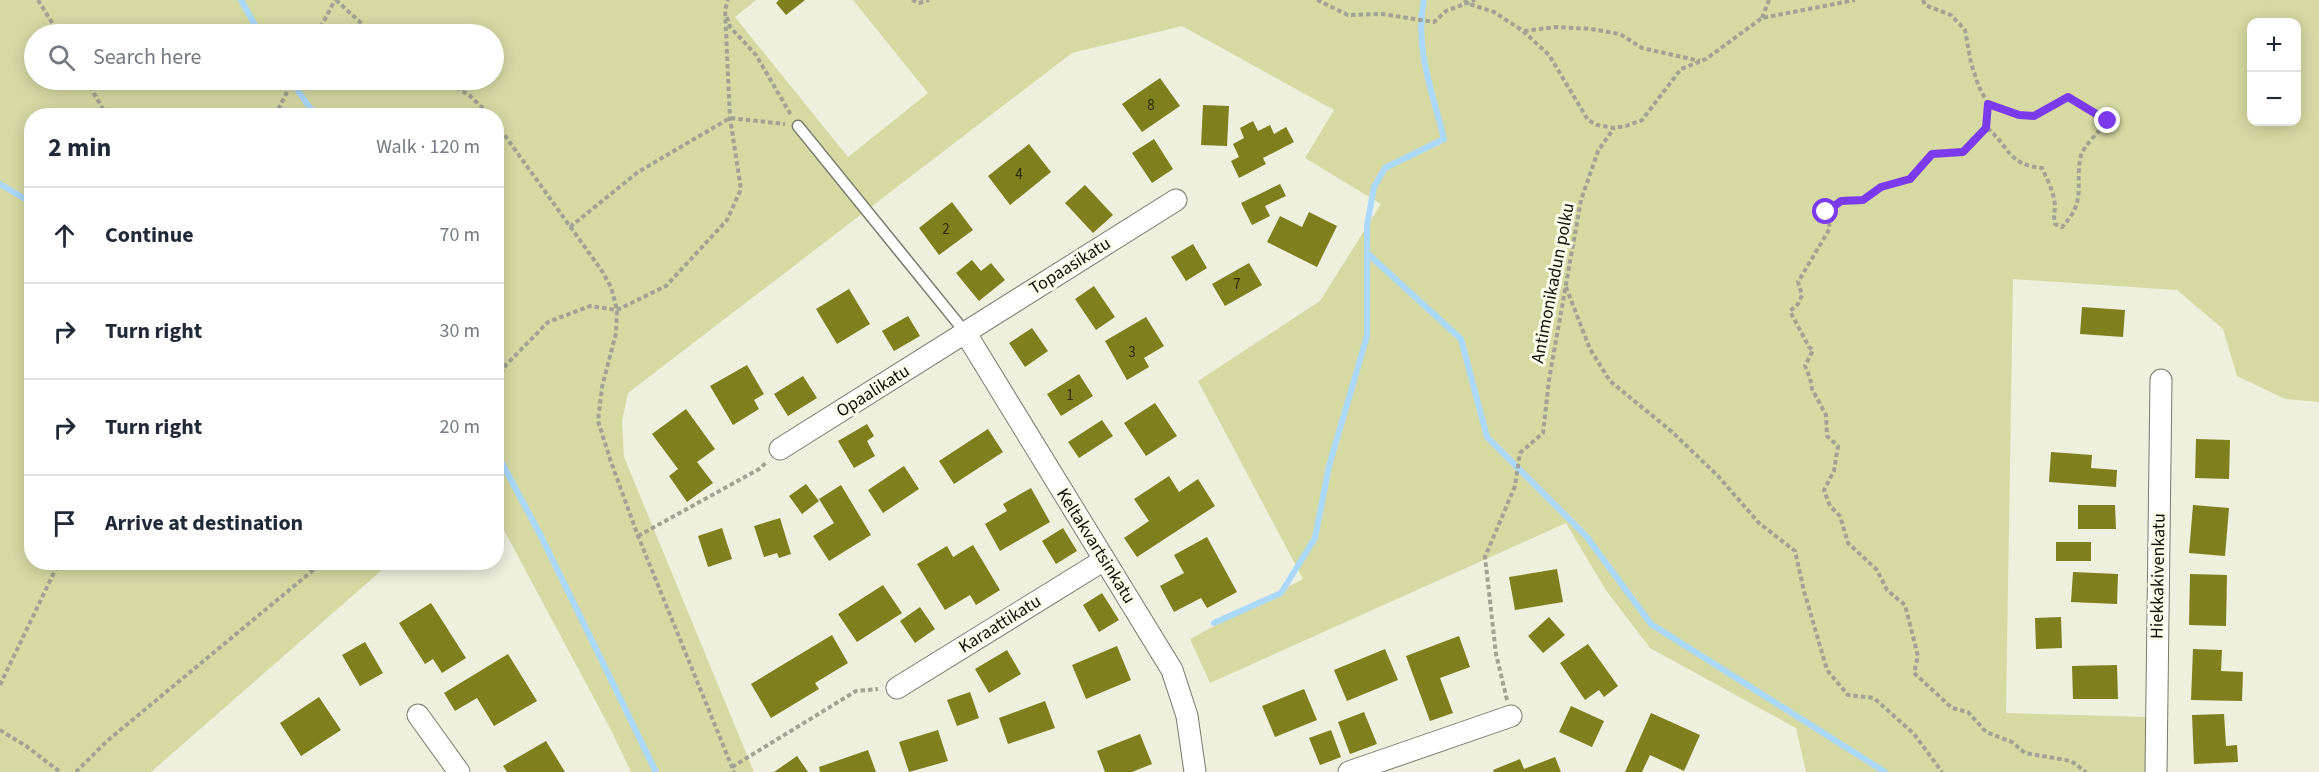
<!DOCTYPE html>
<meta charset="utf-8">
<style>
:root{--surface:#fff;--page:#f2f2f3;--text:#1f2937;--muted:#747a83;--line:#e0e1e3}
body{margin:0;font-family:"Source Sans 3",sans-serif;background:var(--page);color:var(--text)}
.controls{position:absolute;right:18px;top:18px;display:grid;overflow:hidden;border-radius:12px;box-shadow:0 3px 15px #0003}
.controls button{width:54px;height:54px;display:grid;place-items:center;padding:0;border:0;border-bottom:2px solid var(--line);background:var(--surface);color:var(--text);font:30px sans-serif}
.stop{position:absolute;width:18px;height:18px;margin:-14px;border:4px solid #7c3aed;border-radius:50%;background:#fff}
.stop.end{background:#7c3aed;border-color:#fff;box-shadow:0 2px 6px #0008}
.list{margin:0;padding:0;list-style:none}
h2{display:flex;justify-content:space-between;align-items:center;height:78px;margin:0;padding:0 24px;font-size:26px}
h2 small{font-size:20px;font-weight:400;color:var(--muted)}
.list li{display:grid;grid-template-columns:39px 1fr auto;gap:18px;align-items:center;box-sizing:border-box;height:96px;padding:0 24px;border-top:2px solid var(--line)}
.list b{display:block;font-size:22px;white-space:nowrap}
.list em{font-size:20px;font-style:normal;color:var(--muted)}
.icon{flex:none;width:33px;height:33px;fill:none;stroke:currentColor;stroke-width:2;stroke-linecap:round;stroke-linejoin:round}
.map{position:relative;flex:none;width:2319px;height:772px;overflow:hidden}
.search{position:absolute;background:var(--surface);box-shadow:0 3px 15px #0003;left:24px;top:24px;width:480px;height:66px;display:flex;align-items:center;gap:15px;box-sizing:border-box;padding:0 21px;border-radius:33px;color:var(--muted);font-size:22px}
.panel{position:absolute;background:var(--surface);box-shadow:0 3px 15px #0003;left:24px;top:108px;width:480px;height:462px;border-radius:24px}
.map>svg:first-child{display:block}
.green{fill:#d7d9a3;fill-rule:evenodd}
.lines{fill:none;stroke-linecap:round;stroke-linejoin:round}
.stream{stroke:#aad9fc;stroke-width:6}
.building{fill:#7f7f1d}
.lane-casing{stroke:#787969;stroke-width:13}
.street-casing{stroke:#787969;stroke-width:23}
.path{stroke:#a2a294;stroke-width:4;stroke-dasharray:4.5 3;stroke-linecap:butt}
.lane{stroke:#fff;stroke-width:10}
.street{stroke:#fff;stroke-width:21}
.route{stroke:#7c3aed;stroke-width:8}
.labels{text-anchor:middle;dominant-baseline:central;stroke-width:6;stroke-linejoin:round;paint-order:stroke}
.number-label{font-size:15px;fill:#2b2b0e}
.street-label{font-size:18px;fill:#0f0f09;stroke:#fbfcea}
</style>
<div class="map">
<svg width="2319" height="772" viewBox="0 0 2319 772">
<rect width="100%" height="100%" fill="#eeefdd"/>
<!-- green -->
<path class="green" d="M0,0H756L735,17L848,157L928,93L853,0H2319V402L2285,399L2237,376L2223,329L2177,290L2013,279L2006,713L2147,717V772H1806L1796,728L1650,648L1605,589L1566,523L1210,683L1190,639L1303,579L1198,381L1320,301L1381,204L1305,158L1334,110L1182,26L1072,53L628,393L622,421L624,457L754,772H631L612,732L497,517L496,116H32V562L390,563L151,772H0ZM2252,22H2296V122H2252ZM34,34H494V80H34Z"/>
<g class="lines">
<!-- stream -->
<path class="stream" d="M241,0L260,34
M298,91L316,116
M0,184L32,203
M1367,253L1461,339L1487,437L1586,536L1651,624L1885,772
M496,452L541,536L656,772
M1214,623L1281,593L1315,538L1329,466L1367,336V225L1374,187L1385,168L1444,139C1433,94 1414,47 1424,0"/>
</g>
<!-- building -->
<path class="building" d="M779,0H805L786,15L776,3Z
M1160,78L1180,106L1142,132L1122,104Z
M1203,105L1229,106L1227,146L1201,145Z
M1253,121L1258,131L1270,125L1274,134L1286,127L1294,142L1263,158L1266,164L1239,178L1231,161L1239,157L1233,144L1244,138L1240,128Z
M1154,139L1173,169L1152,183L1132,153Z
M1029,144L1051,172L1010,205L988,176Z
M1280,184L1286,196L1265,206L1270,216L1252,225L1241,203Z
M1085,185L1113,215L1093,233L1065,203Z
M952,202L973,230L939,255L919,228Z
M1309,212L1337,226L1317,267L1267,242L1280,216L1302,227Z
M1193,244L1207,268L1186,281L1171,257Z
M972,260L981,271L991,263L1005,280L979,301L956,273Z
M1249,263L1262,285L1225,306L1212,284Z
M1094,286L1115,317L1096,330L1075,299Z
M849,289L870,324L837,344L816,309Z
M2082,307L2125,310L2123,337L2080,334Z
M908,316L920,336L894,351L882,331Z
M1146,317L1164,346L1144,358L1149,367L1127,380L1105,341Z
M1032,328L1048,351L1025,367L1009,343Z
M747,365L764,394L754,400L759,409L733,425L710,386Z
M1079,374L1093,396L1061,416L1047,394Z
M803,376L817,398L788,416L774,394Z
M1155,403L1177,436L1146,456L1124,423Z
M686,409L715,449L697,462L713,483L687,502L669,476L678,469L652,434Z
M1102,420L1113,436L1079,458L1068,442Z
M867,424L874,436L867,441L875,456L854,468L838,441Z
M988,429L1003,452L954,484L939,461Z
M2196,439L2230,440L2229,479L2195,478Z
M2051,452L2092,455L2091,468L2117,470L2116,487L2049,482Z
M904,466L919,489L883,513L868,490Z
M1169,476L1179,492L1198,479L1215,506L1137,557L1124,538L1149,521L1134,499Z
M806,484L819,501L802,514L789,496Z
M841,485L871,535L829,561L813,536L834,523L819,499Z
M1031,488L1050,522L1000,551L985,524L1007,511L1003,504Z
M2078,505H2115L2116,529H2078Z
M2193,505L2229,508L2225,556L2189,553Z
M780,518L791,554L779,558L777,553L764,557L754,526Z
M722,528L732,559L708,567L698,536Z
M1063,528L1077,551L1056,564L1042,541Z
M1207,537L1237,592L1207,608L1201,598L1174,612L1160,586L1184,573L1174,555Z
M2056,542H2091V561H2056Z
M973,545L1000,590L976,605L970,595L945,610L917,564L947,546L953,557Z
M1557,569L1563,602L1515,610L1509,577Z
M2073,572L2118,574L2117,604L2071,602Z
M2190,574L2227,575L2226,626L2189,625Z
M883,585L902,613L857,642L838,614Z
M1102,593L1119,620L1099,632L1083,605Z
M431,603L466,658L442,673L433,659L425,664L399,623Z
M920,607L935,629L915,643L900,621Z
M1549,617L1565,635L1543,653L1528,636Z
M2061,617L2062,648L2036,649L2035,618Z
M832,635L848,663L815,683L819,689L771,718L751,684Z
M1459,636L1470,667L1440,678L1453,713L1430,721L1406,656Z
M365,642L383,673L360,686L342,655Z
M1588,644L1618,686L1604,697L1599,690L1585,700L1560,663Z
M1117,646L1131,680L1086,699L1072,665Z
M1385,649L1398,680L1347,701L1334,670Z
M2193,649L2222,650L2221,671L2243,672L2242,701L2191,700Z
M1007,650L1021,674L989,693L975,669Z
M508,654L537,701L494,726L477,698L455,711L444,693Z
M2117,665L2118,699H2073L2072,666Z
M1304,689L1317,720L1275,737L1262,706Z
M970,692L979,718L957,726L947,700Z
M319,697L341,730L301,756L280,723Z
M1045,701L1055,728L1008,744L999,718Z
M1571,706L1604,721L1592,747L1559,732Z
M1364,712L1377,744L1350,754L1338,722Z
M1651,713L1700,735L1684,771L1650,755L1642,772H1625Z
M2224,714L2226,746L2237,745L2238,762L2194,764L2192,715Z
M938,730L948,761L909,772L899,742Z
M1331,730L1341,757L1320,765L1309,738Z
M1140,734L1152,764L1132,772H1105L1097,751Z
M546,741L565,772H507L503,766Z
M868,750L876,772H820L819,767Z
M797,756L808,772H774Z
M1555,757L1561,772H1494L1493,770L1520,759L1524,769Z"/>
<g class="lines">
<!-- lane casing -->
<g class="lane-casing">
<path id="lane" d="M798,126L965,332"/>
</g>
<!-- street casing -->
<g class="street-casing">
<path id="street" d="M965,332L1172,670L1187,716L1195,772
M780,449L1176,200
M897,688L1104,560
M418,715L459,772
M1349,772L1511,716
M2156,772L2161,380"/>
</g>
<!-- path -->
<path class="path" d="M38,0L59,34
M336,0L373,34
M912,0L919,3L929,0
M1317,0L1348,15L1382,14L1434,22L1446,11L1475,0
M1465,0L1466,3L1494,12L1523,31L1549,55L1588,120L1597,125L1614,128L1626,126L1642,120L1681,69L1706,59L1762,18L1855,0
M1923,0L1925,5L1951,15L1965,30L1971,63L1979,87L1988,104L2019,115L2034,116L2068,97L2108,121C2101,129 2084,146 2081,155C2074,184 2088,200 2062,227L2055,224C2053,217 2055,212 2055,205C2054,192 2047,179 2042,168C2007,165 2009,145 1986,127
M727,17L730,27L756,55L791,115
M1762,18L1769,0
M1524,31L1556,27L1591,29L1620,34L1642,48L1700,61
M317,34L335,0
M86,80L107,116
M443,80L469,95L491,116
M1987,104L1986,127L1963,152L1932,154L1910,179L1881,187L1863,200L1841,201L1826,212L1830,228L1798,282L1802,295L1798,304L1790,311L1809,347L1813,350L1805,366L1810,378L1812,389L1826,415L1827,436L1838,446L1834,471L1824,490L1830,506L1840,516L1848,543L1877,570L1887,590L1905,605L1918,656L1914,673L1952,708L1968,712L1986,732L2012,742L2025,753L2071,761L2086,772
M275,116L293,80
M496,123L602,271L611,287L617,310L616,333L602,387L598,421L611,462L638,536L734,772
M570,227L638,172L730,118L785,124
M1566,287L1590,349L1610,381L1671,431L1718,476L1759,523L1795,551L1804,591L1827,670L1848,695L1874,698L1914,734L1942,772
M496,388L504,367L548,322L590,306L617,310L666,286L727,220L741,189L730,118L725,10L728,0
M638,536L761,468L767,461
M0,685L59,562
M1507,700L1496,654L1485,557L1515,486L1520,453L1543,433L1549,380L1581,200L1598,151L1614,128
M0,730L26,746L60,772
M732,767L856,691L878,689
M76,772L107,741L323,562"/>
<!-- lane -->
<use href="#lane" class="lane"/>
<!-- street -->
<use href="#street" class="street"/>
</g>
<g class="lines">
<!-- route -->
<path class="route" d="M1826,212L1841,201L1863,200L1881,187L1910,179L1932,154L1963,152L1986,128L1988,104L2019,115L2034,116L2068,97L2108,121"/>
</g>
<g class="labels">
<!-- number labels -->
<g class="number-label">
<text x="1151" y="105">8</text>
<text x="1019" y="174">4</text>
<text x="946" y="229">2</text>
<text x="1237" y="284">7</text>
<text x="1132" y="352">3</text>
<text x="1070" y="395">1</text>
</g>
<!-- street labels -->
<g class="street-label">
<text transform="translate(1070 266) rotate(-32)">Topaasikatu</text>
<text transform="translate(1553 283) rotate(-79)">Antimonikadun polku</text>
<text transform="translate(873 391) rotate(-32)">Opaalikatu</text>
<text transform="translate(1096 546) rotate(58)">Keltakvartsinkatu</text>
<text transform="translate(2158 576) rotate(-89)">Hiekkakivenkatu</text>
<text transform="translate(1000 624) rotate(-32)">Karaattikatu</text>
</g>
</g>
</svg>
<div class="controls">
<button>+</button>
<button>−</button>
</div>
<div class="stop" style="left:1826px;top:212px"></div>
<div class="stop end" style="left:2108px;top:121px"></div>
<div class="search"><svg class="icon" aria-label="search" viewBox="0 0 24 24"><circle cx="10" cy="10" r="6"/><path d="M15 15l6 6"/></svg>Search here</div>
<section class="panel">
<h2>2 min<small>Walk · 120 m</small></h2>
<ul class="list">
<li><svg class="icon" aria-label="ahead" viewBox="0 0 24 24"><path d="M12 20V5M6 11l6-6 6 6"/></svg><div><b>Continue</b></div><em>70 m</em></li>
<li><svg class="icon" aria-label="right" viewBox="0 0 24 24"><path d="M7 20v-9h11M14 6l5 5-5 5"/></svg><div><b>Turn right</b></div><em>30 m</em></li>
<li><svg class="icon" aria-label="right" viewBox="0 0 24 24"><path d="M7 20v-9h11M14 6l5 5-5 5"/></svg><div><b>Turn right</b></div><em>20 m</em></li>
<li><svg class="icon" aria-label="arrive" viewBox="0 0 24 24"><path d="M6 21V4h12l-3 4 3 4H6"/></svg><div><b>Arrive at destination</b></div></li>
</ul>
</section>
</div>
